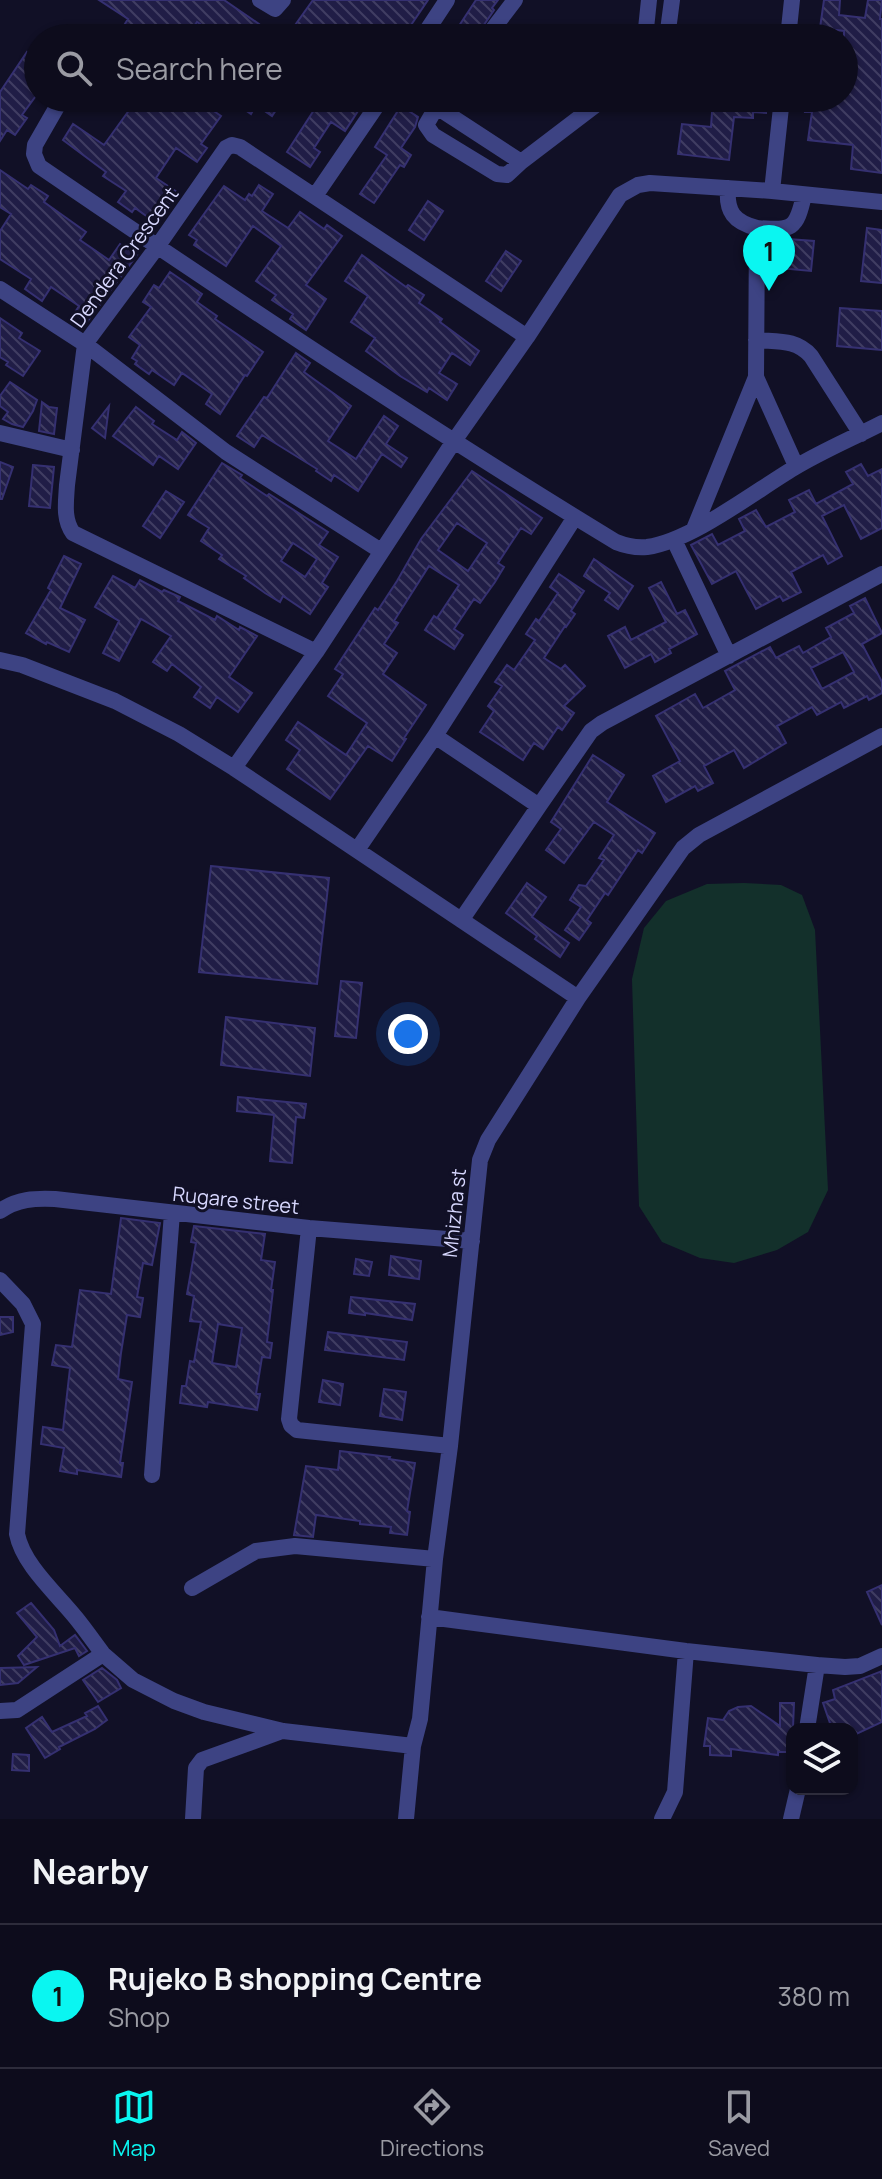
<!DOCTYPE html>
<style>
:root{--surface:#0d0c1c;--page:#1b1a29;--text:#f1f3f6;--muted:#9a9ba3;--line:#2d2c3b;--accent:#0af6f1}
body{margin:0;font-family:Manrope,sans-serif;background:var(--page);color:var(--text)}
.controls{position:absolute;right:24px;bottom:24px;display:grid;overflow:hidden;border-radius:16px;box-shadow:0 2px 6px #0004}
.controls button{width:72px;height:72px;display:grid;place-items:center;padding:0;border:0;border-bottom:2px solid var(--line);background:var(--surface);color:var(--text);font:40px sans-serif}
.you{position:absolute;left:408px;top:1034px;width:28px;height:28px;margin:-20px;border:6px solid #fff;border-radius:50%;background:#1a73e8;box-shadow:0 0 0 12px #1a73e833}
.badge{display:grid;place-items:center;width:52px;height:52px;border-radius:50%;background:var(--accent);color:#111;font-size:26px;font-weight:700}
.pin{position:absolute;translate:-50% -66px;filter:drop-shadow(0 2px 4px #0008)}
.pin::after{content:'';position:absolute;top:42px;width:28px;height:24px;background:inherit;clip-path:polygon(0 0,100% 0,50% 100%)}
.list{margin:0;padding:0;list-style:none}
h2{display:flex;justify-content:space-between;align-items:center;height:104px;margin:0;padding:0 32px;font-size:34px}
h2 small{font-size:26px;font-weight:400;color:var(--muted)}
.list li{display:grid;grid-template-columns:52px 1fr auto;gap:24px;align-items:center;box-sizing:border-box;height:144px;padding:0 32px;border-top:2px solid var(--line)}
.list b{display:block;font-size:30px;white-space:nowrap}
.list p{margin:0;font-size:26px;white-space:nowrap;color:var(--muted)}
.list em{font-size:26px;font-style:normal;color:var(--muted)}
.icon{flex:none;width:44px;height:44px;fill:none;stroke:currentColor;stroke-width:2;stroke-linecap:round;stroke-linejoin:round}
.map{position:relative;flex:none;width:882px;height:1819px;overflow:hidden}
.search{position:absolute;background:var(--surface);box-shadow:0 2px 6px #0004;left:24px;right:24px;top:24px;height:88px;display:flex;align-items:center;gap:20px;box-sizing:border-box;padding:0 28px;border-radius:44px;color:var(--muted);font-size:30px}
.sheet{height:248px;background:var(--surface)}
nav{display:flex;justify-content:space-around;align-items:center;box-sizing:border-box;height:112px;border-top:2px solid var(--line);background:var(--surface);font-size:22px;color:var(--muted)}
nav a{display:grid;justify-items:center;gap:4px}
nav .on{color:var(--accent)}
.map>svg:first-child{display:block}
.pitch{fill:#13302b}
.building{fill:url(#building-back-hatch);stroke:#353071;stroke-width:2;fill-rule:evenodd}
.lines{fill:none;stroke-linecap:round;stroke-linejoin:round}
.minor{stroke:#3d4383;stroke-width:16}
.labels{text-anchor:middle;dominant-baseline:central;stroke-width:6;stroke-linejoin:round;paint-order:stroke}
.street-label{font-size:20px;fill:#d7d7fe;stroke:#111026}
</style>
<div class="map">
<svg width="882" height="1819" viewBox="0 0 882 1819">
<defs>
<pattern id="building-back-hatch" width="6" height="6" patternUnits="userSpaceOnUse" patternTransform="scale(2)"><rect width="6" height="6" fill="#201d46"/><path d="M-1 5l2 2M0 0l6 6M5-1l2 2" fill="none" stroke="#403d62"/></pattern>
</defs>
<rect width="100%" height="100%" fill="#111026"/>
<!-- pitch -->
<path class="pitch" d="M744,883L781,885L802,895L815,930L828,1190L808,1232L777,1250L734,1263L700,1258L662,1242L639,1206L632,979L644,928L666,901L707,884Z"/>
<!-- building -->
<path class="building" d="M99,0H224L259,24L250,38H220L197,22L186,38H116L128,19Z
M313,0H428L407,31L412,34L411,38H387L378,32L375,38H295L299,32L293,28Z
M476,0H498L492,8L494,10L475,38H451Z
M824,0H840L839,15L865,18L868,0H882L880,19H882V173L851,169L853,145L808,140L812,112H805L807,98H844V31L820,28Z
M38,42V93L22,115L27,118L15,135L7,130L0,141V92L27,52L30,54Z
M138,98H195L221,116L201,144L207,148L197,162L176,148L156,178L177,192L159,219L152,215L149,218L135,208L132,212L118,202L126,191L103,176L106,172L63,140L73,124L104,145Z
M228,98H284L272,116L256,105L251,114Z
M296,98H339L358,111L345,131L331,122L314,148L320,152L310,167L287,152L314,110Z
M713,98L766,99V113L753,112V118L734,117L729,160L678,154L682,124L711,127Z
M401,106L418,117L415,127L401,148L411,155L404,167L400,165L374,203L360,194L387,155L375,147Z
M0,170L28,189L31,185L48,196L44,202L86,232L80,240L109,260L120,244L137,255L87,322L74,314L79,306L51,287L42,301L25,289L31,279L0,259V231L11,214L0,207Z
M259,185L273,194L262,211L288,228L300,212L324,229L327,225L342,236L306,285L326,299L306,330L290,319L293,314L272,300L276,295L256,281L281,246L253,226L226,266L194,245L197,240L189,235L224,186L245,200L249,194L252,196Z
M428,201L443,211L424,240L409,230Z
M867,228L882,230V283L861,281Z
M788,239L814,241L811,271L769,267L772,240Z
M506,251L521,261L501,291L486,281Z
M362,255L406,287L408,285L424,295L419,303L442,319L440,322L479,351L470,365L452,353L439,373L457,384L447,400L429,388L427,392L400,376L366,351L375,338L351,322L368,296L345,281Z
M170,272L202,294L197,302L217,316L215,319L263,352L247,376L245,375L220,414L206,404L212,394L182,373L174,385L152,370L149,374L135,364L137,361L132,358L140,345L129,337L151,307L143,302L154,285L159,288Z
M840,308L882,311V350L837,346Z
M0,318L22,333L19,338L40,351L23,376L6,365L8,362L0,357Z
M296,353L310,363L304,372L351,406L328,441L356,459L384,416L398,426L386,444L407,458L401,467L382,454L358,491L334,475L331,481L316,471L317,469L262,435L254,447L237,436L264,397L267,398Z
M10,382L37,400L33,411L23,427L12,424L3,419L8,412L0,406V396Z
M42,402L49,407L57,408L54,434L39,431Z
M109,406L105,438L92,428Z
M136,407L154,421L152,424L177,440L182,432L196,443L178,469L159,456L153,465L113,436Z
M0,462L13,467L2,499H0Z
M222,463L242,475L240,478L267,496L269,494L328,532L319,545L338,557L322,583L328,587L310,614L283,596L280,602L265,593L244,578L246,576L219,559L222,555L201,541L209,528L188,515ZM293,543L317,559L305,577L281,561Z
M861,464L868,476L882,469V528L861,539L844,505L822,516L842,556L828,564L823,555L791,572L801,592L783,601L780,596L756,609L736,571L712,584L691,545L712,534L718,545L745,531L739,519L756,510L766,527L795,512L789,500L809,490L816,504L853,484L846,472Z
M33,465L54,467L50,508L29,506Z
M472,471L542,518L531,534L521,528L498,563L504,567L495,582L480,603L474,599L454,629L463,635L454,649L425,630L434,616L437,618L459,585L429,566L394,621L398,623L384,644L397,653L383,674L426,705L404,738L406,739L392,761L368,746L330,799L287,769L300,750L286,740L298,722L346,755L367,723L328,696L343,674L335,669L375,608L378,610L397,581L421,539ZM457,523L487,543L468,571L438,550Z
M166,491L184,502L160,538L143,526Z
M64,556L81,564L60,608L85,620L69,652L47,642L46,644L26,633L51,590L48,588Z
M594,559L633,586L618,609L605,600L610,593L584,576Z
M559,574L584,591L571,611L575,614L566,627L565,626L544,658L561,669L565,665L585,686L564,706L574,713L562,730L558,727L543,749L534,743L523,760L480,732L494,711L488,706L502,686L495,682L507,665L514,670L535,640L526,634L536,619L539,621L558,593L550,587Z
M113,576L135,588L140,580L162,592L164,590L180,597L178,601L215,620L217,616L239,630L240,627L257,636L229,677L252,693L238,712L217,697L210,708L194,697L201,687L172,664L167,671L153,662L171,636L141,619L119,661L103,653L119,621L95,607Z
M661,582L677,614L685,610L697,634L669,649L671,653L655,662L651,654L625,668L608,636L625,627L631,640L666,622L649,588Z
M865,598L882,633L862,644L882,682V693L869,700L867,696L844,708L841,702L817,715L812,707L777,726L786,743L744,768L734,750L704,766L713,783L698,791L695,786L666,802L653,776L680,761L656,716L695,694L703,708L735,690L725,671L770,647L776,658L799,646L803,653L831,637L826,628L854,613L850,606ZM843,652L854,672L822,689L811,668Z
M593,755L624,775L607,802L655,833L642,853L638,850L608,895L605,893L587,920L591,923L579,940L565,930L581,907L570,900L579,885L586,886L604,860L599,858L614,835L594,822L564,863L546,850L561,829L551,822Z
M211,866L329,878L317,984L199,972Z
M527,883L546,897L532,917L569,943L560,957L535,939L537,936L506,913Z
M341,981L362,983L356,1038L335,1036Z
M226,1017L315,1028L310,1076L221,1065Z
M238,1097L306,1104L304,1118L296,1117L292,1163L270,1161L274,1115L237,1111Z
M121,1218L160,1223L152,1265L143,1263L137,1297L143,1298L140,1317L127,1315L121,1353L118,1379L132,1382L120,1463H123L121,1477L77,1470V1474L60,1471L64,1448L41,1444L43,1427L63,1430L70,1368L52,1365L56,1345L72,1347L80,1290L111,1294Z
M194,1226L265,1234L261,1260L275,1262L271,1290H273L267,1342L272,1343L270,1358L262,1357L256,1394H260L257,1410L208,1402L207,1407L180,1403L182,1386H186L190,1361L194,1362L201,1322L190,1321L194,1296L187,1294L196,1243L191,1242ZM218,1324L242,1328L236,1367L212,1363Z
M391,1256L421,1261L419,1279L389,1275Z
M356,1259L372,1262L369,1276L354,1274Z
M351,1297L415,1304L412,1320L365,1313V1315L349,1313Z
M0,1317H13V1332L0,1335Z
M328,1332L407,1342L404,1360L325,1350Z
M323,1380L343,1384L340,1405L319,1402Z
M384,1389L406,1392L402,1420L380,1416Z
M340,1451L390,1457L389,1459L415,1463L407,1511L410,1512L407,1535L390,1533L391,1527L360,1524V1521L316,1515L313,1537L294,1535L306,1466L338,1470Z
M882,1585V1625L867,1592Z
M31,1603L54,1630L60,1646L75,1635L87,1651L79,1656L75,1648L24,1665L18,1656L37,1637L17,1613Z
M37,1667L18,1683L0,1685V1668Z
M102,1668L117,1680L121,1688L98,1702L83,1680Z
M882,1671V1722L852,1736V1729H832L823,1703L835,1699L833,1690Z
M780,1703H794L792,1752H778V1755L731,1749V1756L710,1755V1746H704L708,1718L723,1720L729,1711L738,1707L751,1706L780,1726Z
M98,1706L107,1720L95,1729L59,1747L60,1749L45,1758L26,1728L42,1717L52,1732L87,1716L85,1713Z
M13,1754L29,1755V1771L12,1770Z"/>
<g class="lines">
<!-- minor -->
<path class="minor" d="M260,0L275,9L283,0
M422,38L447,0
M486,38L515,0
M645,38L649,0
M667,38L672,0
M788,38L792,0
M62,98L35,145L34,154L39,166C229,296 420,423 616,542C626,546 636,548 647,547C691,541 754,492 794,468C822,451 853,438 882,423
M423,98L521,162L605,98
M441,99L426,125L433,135L497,174L507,175L521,162
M61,100L82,102L93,98
M728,188C726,212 734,222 757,228L756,377L796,466
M772,191L782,98
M315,196L382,98
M757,228C792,230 796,231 804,195
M0,289L85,344L226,452L381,551
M756,340C778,342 796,339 811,356L861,434
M0,433L72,450
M575,517L435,736L539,806L591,731L602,723L882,574
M694,529L756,377
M674,540L729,656
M316,652L73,533C63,519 66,502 67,485L85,344L157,247L226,148L232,145L240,147L527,337
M0,660L22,665L115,701L179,734L234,768L578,998
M234,768L316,652L454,441L527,337L620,195L638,185L650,183L772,191L882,202
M357,850L435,736
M462,919L539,806
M0,1211C17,1199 35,1198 55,1199L309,1228L472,1241
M309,1228L289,1419L291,1425L297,1430L450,1446
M0,1280L23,1304L33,1324L17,1534C23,1565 57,1594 76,1618C85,1629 94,1642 103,1654
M152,1475L172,1213
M192,1588L256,1551L295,1546L435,1559
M429,1617L686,1651L817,1665L845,1667L860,1666L882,1656
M0,1711L17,1710L103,1654L133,1680L174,1701L204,1712L283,1731L413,1746
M807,1729L817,1665
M193,1819L196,1768L202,1760L282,1731
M406,1819L413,1746L420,1719L435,1559L450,1446L480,1160L488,1140L578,998L683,848L699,835L882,736
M662,1819L675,1792L686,1651
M791,1819L798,1789"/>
</g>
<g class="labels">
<!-- street labels -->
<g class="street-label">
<text transform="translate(124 257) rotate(-54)">Dendera Crescent</text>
<text transform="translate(236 1200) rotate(6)">Rugare street</text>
<text transform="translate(454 1213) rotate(-84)">Mhizha st</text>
</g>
</g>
</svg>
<div class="controls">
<button><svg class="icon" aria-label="layers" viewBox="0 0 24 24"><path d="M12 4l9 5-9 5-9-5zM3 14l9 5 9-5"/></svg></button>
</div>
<div class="you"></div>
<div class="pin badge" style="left:769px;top:291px">1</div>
<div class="search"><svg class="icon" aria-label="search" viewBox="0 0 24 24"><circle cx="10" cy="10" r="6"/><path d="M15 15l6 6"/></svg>Search here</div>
</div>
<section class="sheet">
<h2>Nearby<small></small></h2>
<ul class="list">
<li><span class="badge">1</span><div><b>Rujeko B shopping Centre</b><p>Shop</p></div><em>380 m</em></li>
</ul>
</section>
<nav>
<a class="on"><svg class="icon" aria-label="map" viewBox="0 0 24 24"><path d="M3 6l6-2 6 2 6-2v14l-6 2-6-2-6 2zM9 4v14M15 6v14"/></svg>Map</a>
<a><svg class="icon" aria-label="directions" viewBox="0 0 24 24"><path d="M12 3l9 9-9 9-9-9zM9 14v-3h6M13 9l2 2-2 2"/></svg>Directions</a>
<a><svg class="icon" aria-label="saved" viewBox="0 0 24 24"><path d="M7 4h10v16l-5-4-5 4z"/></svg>Saved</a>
</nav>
